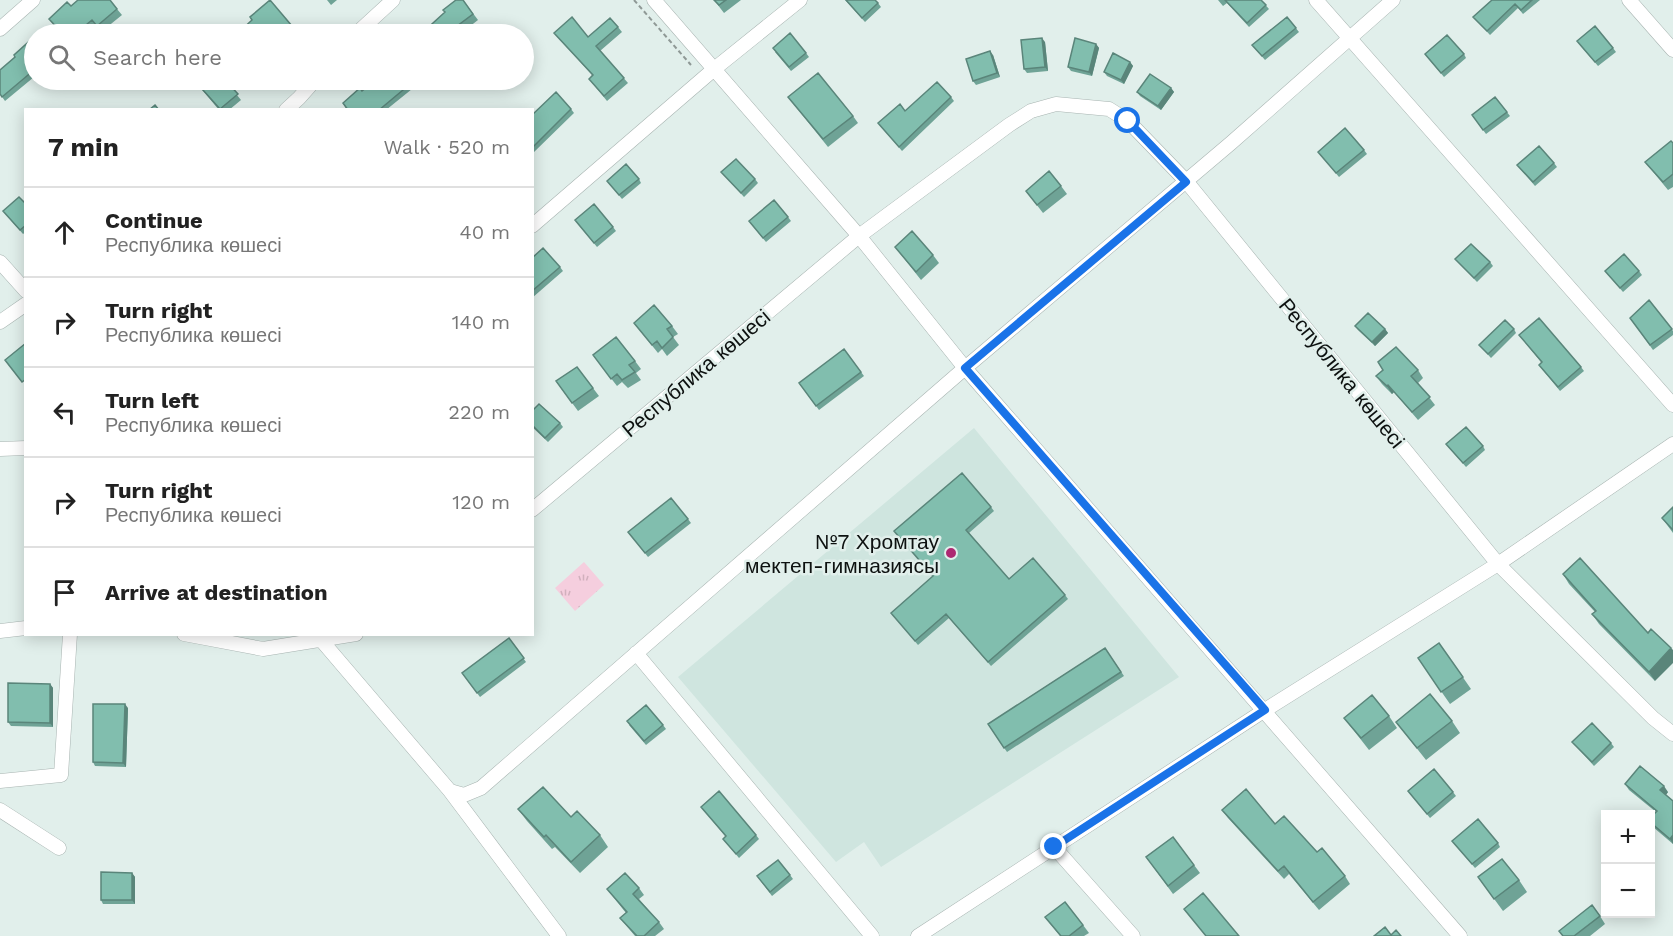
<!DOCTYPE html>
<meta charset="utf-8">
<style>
:root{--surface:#fff;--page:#f2f2f2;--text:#222;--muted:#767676;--line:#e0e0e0}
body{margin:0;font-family:"Work Sans",sans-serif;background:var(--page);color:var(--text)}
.controls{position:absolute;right:18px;bottom:18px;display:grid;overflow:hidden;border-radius:0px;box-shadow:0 3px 15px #0003}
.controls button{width:54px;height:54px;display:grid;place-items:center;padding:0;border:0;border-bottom:2px solid var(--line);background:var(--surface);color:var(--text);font:30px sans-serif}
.stop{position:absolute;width:18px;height:18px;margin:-14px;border:4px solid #1a73e8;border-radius:50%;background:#fff}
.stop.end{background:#1a73e8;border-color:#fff;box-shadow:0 2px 6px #0008}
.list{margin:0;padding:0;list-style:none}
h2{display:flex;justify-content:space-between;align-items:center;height:78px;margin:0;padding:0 24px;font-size:26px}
h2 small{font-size:20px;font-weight:400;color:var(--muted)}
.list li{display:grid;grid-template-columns:39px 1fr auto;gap:18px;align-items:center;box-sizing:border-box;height:90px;padding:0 24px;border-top:2px solid var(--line)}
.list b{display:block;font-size:22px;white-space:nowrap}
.list p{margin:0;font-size:20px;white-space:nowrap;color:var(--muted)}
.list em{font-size:20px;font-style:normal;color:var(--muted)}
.icon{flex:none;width:33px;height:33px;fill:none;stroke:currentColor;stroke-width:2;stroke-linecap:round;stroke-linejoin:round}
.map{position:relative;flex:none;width:1673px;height:936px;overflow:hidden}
.search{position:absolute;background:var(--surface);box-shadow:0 3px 15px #0003;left:24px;top:24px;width:510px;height:66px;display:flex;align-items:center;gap:15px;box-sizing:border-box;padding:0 21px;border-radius:33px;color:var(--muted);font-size:22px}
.panel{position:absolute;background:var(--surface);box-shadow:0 3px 15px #0003;left:24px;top:108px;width:510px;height:528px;border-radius:0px}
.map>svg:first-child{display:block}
.built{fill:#cfe5df}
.grass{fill:url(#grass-tufts)}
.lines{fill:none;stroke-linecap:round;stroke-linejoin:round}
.minor-casing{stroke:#a8b4b1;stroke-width:15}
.path{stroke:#8f9996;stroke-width:2;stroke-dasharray:4.5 3;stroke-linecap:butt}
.minor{stroke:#fff;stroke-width:14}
.wall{fill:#6fa396}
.shaded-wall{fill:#5a857a}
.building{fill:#81beae;stroke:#5a857a;stroke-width:1.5}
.route{stroke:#1a73e8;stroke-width:8}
.poi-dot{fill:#ad2972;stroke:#e1efeb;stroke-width:2}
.labels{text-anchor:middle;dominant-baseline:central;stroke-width:5;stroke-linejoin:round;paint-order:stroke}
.street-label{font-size:21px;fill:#0d1110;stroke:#e1efeb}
.poi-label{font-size:21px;fill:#0d1110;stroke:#e1efeb;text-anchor:end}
</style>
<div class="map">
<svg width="1673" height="936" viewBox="0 0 1673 936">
<defs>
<pattern id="grass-tufts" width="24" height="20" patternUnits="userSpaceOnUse" patternTransform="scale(1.5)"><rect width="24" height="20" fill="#f5cede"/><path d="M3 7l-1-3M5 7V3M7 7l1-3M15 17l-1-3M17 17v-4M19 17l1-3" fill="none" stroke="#d1b0bd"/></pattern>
</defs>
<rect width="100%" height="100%" fill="#e1efeb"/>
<!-- built -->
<path class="built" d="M974,428L1179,677L881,867L864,842L836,862L678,677Z"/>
<!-- grass -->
<path class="grass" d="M584,562L604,585L575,611L555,588Z"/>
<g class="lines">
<!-- minor casing -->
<g class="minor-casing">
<path id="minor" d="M654,0L859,236L965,368L1460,936
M1316,0L1673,405
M1629,0L1673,50
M0,29L33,0
M356,34L393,0
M286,110L299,98L315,80
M532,226L713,70L800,0
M0,262L26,291
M0,322L26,304
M0,449L26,448
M532,510L859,236L1009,125L1031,111L1056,104L1109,109L1128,121L1186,181L1498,564L1653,718L1673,734
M0,631L26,628
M184,634L263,649L356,634
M316,634L450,791L464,795L481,788L965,368L1231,143L1393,0
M636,653L872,936
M0,781L61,775L70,634
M450,791L559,936
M0,810L59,848
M1054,847L1133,936
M918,936L1265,710L1498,564L1673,444"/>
</g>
<!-- path -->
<path class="path" d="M634,0L691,65"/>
<!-- minor -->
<use href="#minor" class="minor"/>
</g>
<!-- wall -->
<path class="wall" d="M327,0H337L331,5Z
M463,0L478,20L460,34H421Z
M714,0H741L724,13Z
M845,0L878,3L881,7L865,22Z
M1218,0H1261L1269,9L1249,27L1227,3L1223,6Z
M1492,0H1540L1523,14L1518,8L1490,35L1473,17Z
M117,9L122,15L101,32L96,26L87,34H61L49,19Z
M1287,17L1299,32L1265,60L1252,45Z
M292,26L295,31L292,34H237Z
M618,27L622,32L600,51L628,83L607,101L589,79L592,75L554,33L588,37Z
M34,37V77L5,101L0,94Z
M1045,42L1048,71L1027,73L1024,69Z
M1096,44L1099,48L1092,76L1071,71L1068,67Z
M1580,45L1613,48L1616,52L1598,66Z
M775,52L806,53L809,57L791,71Z
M1464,54L1466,58L1444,77L1428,58Z
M993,55L1000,77L976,85L973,81Z
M1130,62L1133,66L1124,84L1107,76L1104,72Z
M194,80H233L228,84L241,100L229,110H219Z
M405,80L412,89L386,110H347L343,103L362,91Z
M1171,88L1174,92L1161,110L1140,96L1137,92Z
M788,97L853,116L858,123L828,147Z
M951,97L954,101L902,151L878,123L905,111Z
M1495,97L1510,116L1486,134L1472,115Z
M571,109L574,113L532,154V115Z
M1673,143V187L1668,190L1645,162Z
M1364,150L1367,154L1339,177L1318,152Z
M1554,163L1557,167L1535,186L1517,165Z
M721,172L755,179L758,183L744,197Z
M639,179L641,183L622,199L607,181Z
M1061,186L1067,194L1043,213L1026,191Z
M26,204V232L23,234L3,211Z
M788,217L791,221L766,242L752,225Z
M578,224L613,227L616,231L597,247Z
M895,247L933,255L939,263L921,280Z
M532,258L560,267L563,271L532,298Z
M1455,259L1490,262L1493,266L1477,282Z
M1605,271H1639L1642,275L1623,292Z
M1649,300L1673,331V335L1653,350L1630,318Z
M634,323L672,326L678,334L673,337L679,345L667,356L662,349L658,353Z
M1355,326L1385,329L1388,333L1375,346L1358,330Z
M1514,329L1516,333L1491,358L1479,345Z
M1519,335L1581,367L1584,371L1560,391L1542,369L1541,362Z
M593,355L635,361L641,369L636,373L641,380L628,388L622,382L617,386Z
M577,367L599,396L578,411L556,381Z
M1418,370L1423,378L1418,383L1435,405L1418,420L1394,392L1392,394L1382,384L1376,376Z
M861,372L864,376L819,410L799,383Z
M532,411L560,423L563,427L548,442L532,427Z
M1446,444L1483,446L1485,450L1466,467Z
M991,507L994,511L969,533L1009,579L1065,595L1068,599L991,666L949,618L918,645L891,613L933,576L894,531Z
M1673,507V533L1662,518Z
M688,519L691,523L648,557L628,532Z
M1563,574L1648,633L1655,681L1599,624L1592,614L1595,612L1569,584Z
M509,638L526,662L480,697L462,673Z
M1439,643L1471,689L1450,704L1418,658Z
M1105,648L1124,676L1007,752L988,724Z
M50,684L53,688V727L11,726L8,722Z
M128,708L126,767L95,766L93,762Z
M1389,716L1397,728L1369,750L1344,718Z
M1452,721L1460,733L1426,760L1396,722Z
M629,725H663L666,729L646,745Z
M1572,742L1611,743L1614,747L1594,766Z
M1625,784L1668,792L1666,795L1673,801V844L1653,827L1650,824V818L1656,812L1629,790Z
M1408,791L1453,792L1456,796L1430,818Z
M701,807L756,835L759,839L739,858L723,839L726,837Z
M518,809L571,817L600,835L608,847L580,873L555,847L552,849L527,821Z
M1222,810L1275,824L1345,876L1350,884L1319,910L1289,874L1284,879L1228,818Z
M1173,837L1200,873L1173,894L1146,857Z
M1452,841L1498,843L1500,847L1475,868Z
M132,873L135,877V904H103L101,900Z
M790,875L793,879L772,896L757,876Z
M1478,877L1519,880L1527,892L1503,911Z
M639,888L644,895L639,899L659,922L664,929L655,936H635L620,918L626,913L607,889Z
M1600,916L1605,924L1590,936H1563Z
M1045,917L1083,925L1089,933L1084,936H1060Z"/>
<!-- shaded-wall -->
<path class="shaded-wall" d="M1042,38L1045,42L1048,71L1045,67Z
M1096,44L1099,48L1092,76L1089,72Z
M990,51L993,55L1000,77L997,73Z
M1130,62L1133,66L1124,84L1121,80Z
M1171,88L1174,92L1161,110L1158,106Z
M1385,329L1388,333L1375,346L1372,342Z
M1388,385L1394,392L1392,394L1387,386Z
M1671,648L1673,650V663L1655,681L1649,672Z
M50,684L53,688V727L50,723Z
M125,704L128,708L126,767L123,763Z
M1664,786L1668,792L1665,796L1660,790Z
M1673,835V844L1670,839Z
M132,873L135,877V904L132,900Z"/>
<!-- building -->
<path class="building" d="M78,0H110L117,9L97,26L92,20L75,34H63L49,19L67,2L71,6Z
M270,0L292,26L285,32L289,34H237L252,20L250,17Z
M456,0H463L473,14L449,32L451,34H421L445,12L443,10Z
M714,0H726L719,5Z
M846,0H875L878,3L862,18Z
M1225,0H1261L1266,5L1247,23Z
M1492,0H1532L1521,10L1515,4L1487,31L1473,17Z
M572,17L588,37L610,18L618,27L596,46L624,78L604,96L589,79L593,75L554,33Z
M1287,17L1296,28L1262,56L1252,45Z
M1595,26L1613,48L1595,62L1577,41Z
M790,33L806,53L789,67L773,48Z
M1447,35L1464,54L1441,73L1425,54Z
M34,37V70L2,97L0,94V70L15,57L14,55Z
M1042,38L1045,67L1024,69L1021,40Z
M1075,38L1096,44L1089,72L1068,67Z
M990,51L997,73L973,81L966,59Z
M1113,53L1130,62L1121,80L1104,72Z
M818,73L853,116L823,139L788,97Z
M1150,74L1171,88L1158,106L1137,92Z
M194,80H225L238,94L220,109Z
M376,80H405L409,85L379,110H348L343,103L360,88L362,91Z
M937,82L951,97L899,147L878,123L900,104L905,111Z
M556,92L571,109L532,148V115Z
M1495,97L1507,112L1483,130L1472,115Z
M155,105L159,110H149Z
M1345,128L1364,150L1336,173L1318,152Z
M1671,141L1673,143V174L1663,182L1645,162Z
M1539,146L1554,163L1533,182L1517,165Z
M736,159L755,179L741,193L721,172Z
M626,164L639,179L619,195L607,181Z
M1049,171L1061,186L1037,205L1026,191Z
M19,197L26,204V225L20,230L3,211Z
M774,200L788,217L763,238L749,221Z
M594,204L613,227L594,243L575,220Z
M912,231L933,255L916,272L895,247Z
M1471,244L1490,262L1474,278L1455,259Z
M543,248L560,267L532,291V258Z
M1624,254L1639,271L1620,288L1605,271Z
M1649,300L1672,329L1650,345L1630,318Z
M654,305L672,326L667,329L673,337L662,348L657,341L652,345L634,323Z
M1368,313L1385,329L1372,342L1355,326Z
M1539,318L1581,367L1558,387L1539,365L1542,362L1519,335Z
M1505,320L1514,329L1488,354L1479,345Z
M616,337L635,361L629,365L635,372L622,380L617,374L611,379L593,355Z
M26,343V379L22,382L5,360Z
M1396,347L1418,370L1411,376L1430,397L1412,412L1388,385L1387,386L1376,376L1383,370L1378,362Z
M844,349L861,372L816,406L799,383Z
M577,367L593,388L572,403L556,381Z
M539,404L560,423L545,438L532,425V411Z
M1466,427L1483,446L1463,463L1446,444Z
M962,473L991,507L966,530L1009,579L1033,558L1065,595L988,662L946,614L915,641L891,613L933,576L894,531Z
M671,498L688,519L645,553L628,532Z
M1673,507V530L1662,518Z
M1580,558L1648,633L1651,629L1671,648L1649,672L1592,614L1596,611L1563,574Z
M509,638L524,658L477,693L462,673Z
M1439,643L1463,677L1441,692L1418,658Z
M1105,648L1121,672L1004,748L988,724Z
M8,683L50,684V723L8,722Z
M1430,694L1452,721L1417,748L1396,722Z
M1372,695L1389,716L1361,738L1344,718Z
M93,704H125L123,763L93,762Z
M646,705L663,725L644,741L627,721Z
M1592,723L1611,743L1592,762L1572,742Z
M1640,766L1664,786L1660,790L1673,801V835L1670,839L1650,822V818L1657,811L1625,784Z
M1434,769L1453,792L1427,814L1408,791Z
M543,787L571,817L577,811L600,835L571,862L546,835L544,837L518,809Z
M1246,789L1275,824L1284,816L1317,852L1322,848L1345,876L1313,902L1284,866L1278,871L1222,810Z
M719,791L756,835L736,854L723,839L726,836L701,807Z
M1478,819L1498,843L1472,864L1452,841Z
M1173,837L1194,865L1168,886L1146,857Z
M1502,859L1519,880L1494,899L1478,877Z
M778,860L790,875L770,892L757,876Z
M101,872L132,873V900H101Z
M625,873L639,888L633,894L659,922L644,936H637L620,918L627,912L607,889Z
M1203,893L1239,936H1206L1184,909Z
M1065,902L1083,925L1069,936H1061L1045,917Z
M1592,905L1600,916L1574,936H1563L1559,931Z
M1385,927L1391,935L1396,930L1401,936H1374Z"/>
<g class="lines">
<!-- route -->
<path class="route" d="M1054,847L1265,710L965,368L1186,182L1128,121"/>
</g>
<!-- markers -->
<circle class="poi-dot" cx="951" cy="553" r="6"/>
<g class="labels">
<!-- street labels -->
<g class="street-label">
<text transform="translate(696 373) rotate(-40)">Республика көшесі</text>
<text transform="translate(1342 373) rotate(51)">Республика көшесі</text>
</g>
<!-- poi labels -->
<g class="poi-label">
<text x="939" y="541">№7 Хромтау<tspan x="939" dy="24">мектеп-гимназиясы</tspan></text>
</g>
</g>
</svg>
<div class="controls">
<button>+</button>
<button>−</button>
</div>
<div class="stop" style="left:1128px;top:121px"></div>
<div class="stop end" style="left:1054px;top:847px"></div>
<div class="search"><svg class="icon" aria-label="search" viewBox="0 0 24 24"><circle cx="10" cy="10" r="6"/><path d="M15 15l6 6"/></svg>Search here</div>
<section class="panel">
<h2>7 min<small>Walk · 520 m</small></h2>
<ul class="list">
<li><svg class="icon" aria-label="ahead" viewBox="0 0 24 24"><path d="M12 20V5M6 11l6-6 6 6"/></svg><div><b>Continue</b><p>Республика көшесі</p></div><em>40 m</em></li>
<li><svg class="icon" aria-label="right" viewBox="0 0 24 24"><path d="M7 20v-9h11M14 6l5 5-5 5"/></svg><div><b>Turn right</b><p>Республика көшесі</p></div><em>140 m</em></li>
<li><svg class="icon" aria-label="left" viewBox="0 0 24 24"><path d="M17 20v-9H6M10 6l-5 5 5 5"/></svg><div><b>Turn left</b><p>Республика көшесі</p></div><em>220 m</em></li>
<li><svg class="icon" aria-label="right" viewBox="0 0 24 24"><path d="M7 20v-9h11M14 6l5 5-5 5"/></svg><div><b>Turn right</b><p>Республика көшесі</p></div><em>120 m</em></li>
<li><svg class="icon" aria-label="arrive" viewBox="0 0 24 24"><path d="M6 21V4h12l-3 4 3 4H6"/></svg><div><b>Arrive at destination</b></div></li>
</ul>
</section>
</div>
